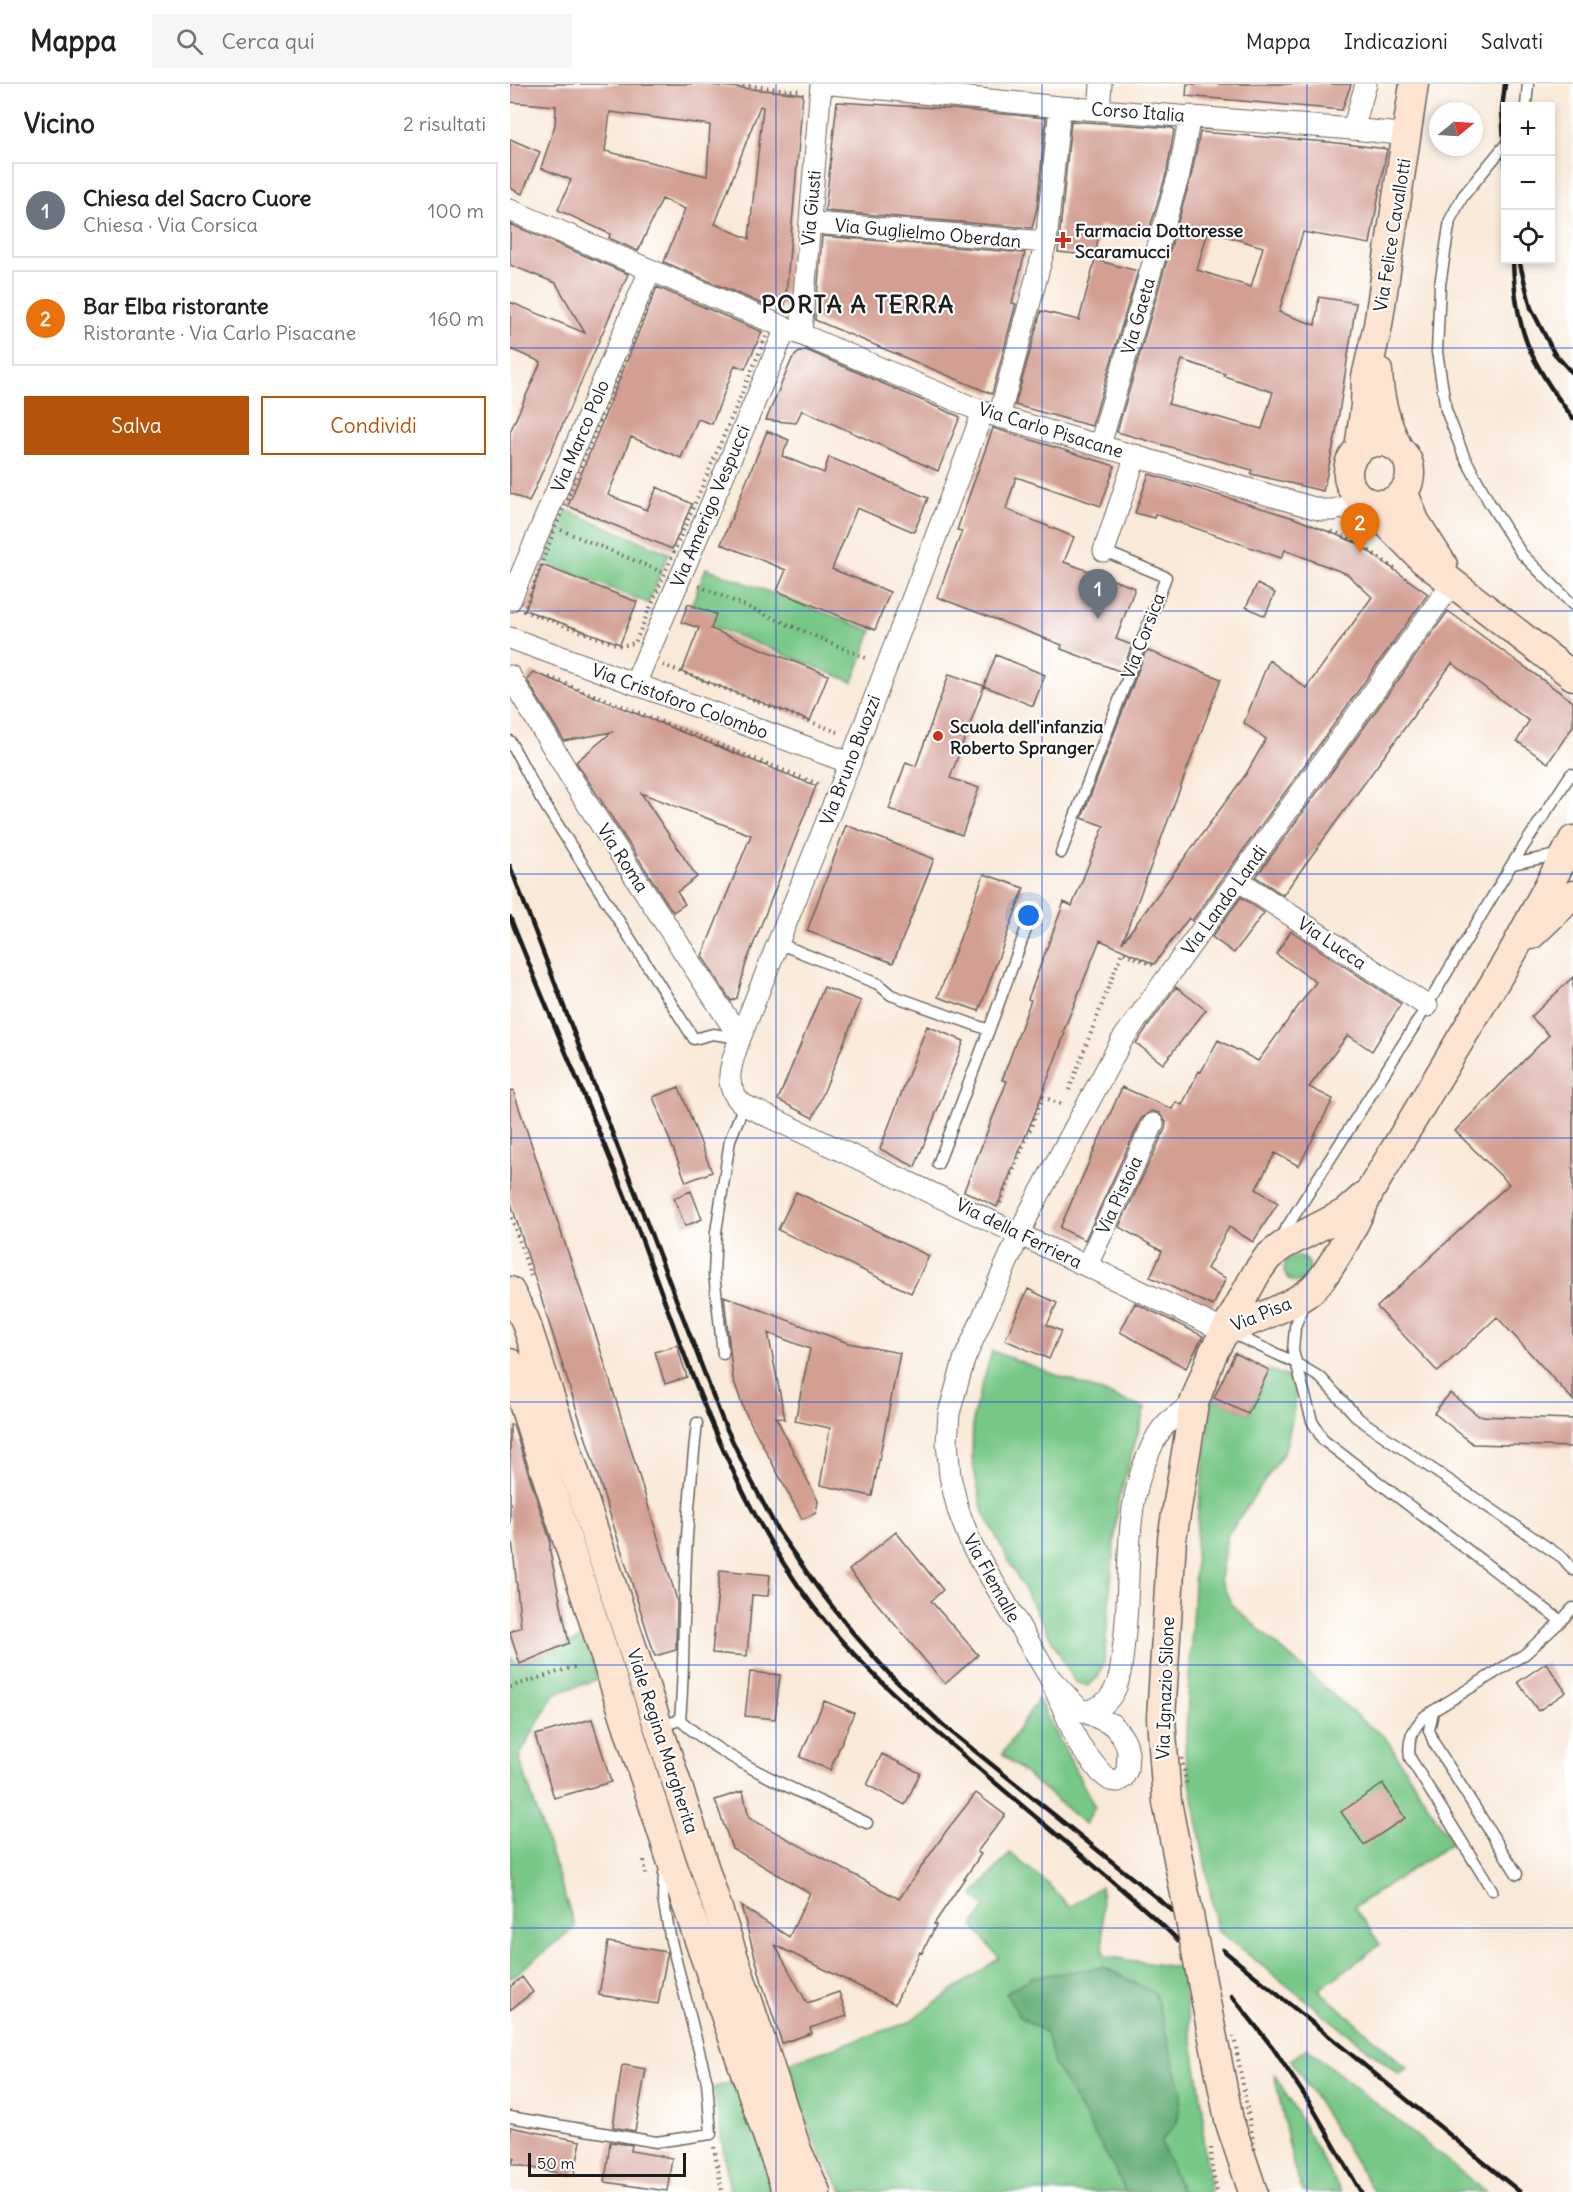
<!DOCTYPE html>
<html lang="it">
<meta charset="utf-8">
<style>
:root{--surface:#fff;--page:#f6f6f6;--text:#202124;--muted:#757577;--line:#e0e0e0;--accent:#b45309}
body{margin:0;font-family:Delius,sans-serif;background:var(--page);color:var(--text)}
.controls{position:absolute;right:18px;top:18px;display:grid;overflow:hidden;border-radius:0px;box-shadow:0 3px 9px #0003}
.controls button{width:54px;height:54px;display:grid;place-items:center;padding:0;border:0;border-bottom:2px solid var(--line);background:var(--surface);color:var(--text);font:30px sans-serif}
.compass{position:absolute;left:919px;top:18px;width:54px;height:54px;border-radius:50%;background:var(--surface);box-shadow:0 3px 9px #0003;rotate:72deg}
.scale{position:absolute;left:18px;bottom:15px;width:158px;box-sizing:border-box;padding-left:6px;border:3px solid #1c1c1c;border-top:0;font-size:16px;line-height:21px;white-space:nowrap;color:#1c1c1c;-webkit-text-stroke:4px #fff;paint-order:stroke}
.you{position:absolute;left:519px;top:832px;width:21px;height:21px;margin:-15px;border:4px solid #fff;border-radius:50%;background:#1a73e8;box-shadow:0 0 0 9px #1a73e833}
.badge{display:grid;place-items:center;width:39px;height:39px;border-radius:50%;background:var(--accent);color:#fff;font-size:20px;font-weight:700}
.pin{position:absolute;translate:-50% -50px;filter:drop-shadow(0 2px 3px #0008)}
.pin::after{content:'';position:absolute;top:32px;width:21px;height:18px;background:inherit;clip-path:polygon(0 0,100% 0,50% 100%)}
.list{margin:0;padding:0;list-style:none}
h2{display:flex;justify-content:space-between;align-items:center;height:78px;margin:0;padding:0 24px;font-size:26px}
h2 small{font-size:20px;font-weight:400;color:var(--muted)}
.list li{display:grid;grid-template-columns:39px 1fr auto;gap:18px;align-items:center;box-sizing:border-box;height:96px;margin:0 12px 12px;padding:0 12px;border:2px solid var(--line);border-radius:0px}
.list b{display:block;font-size:22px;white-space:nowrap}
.list p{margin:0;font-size:20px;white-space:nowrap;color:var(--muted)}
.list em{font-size:20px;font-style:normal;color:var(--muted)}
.actions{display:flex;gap:12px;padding:18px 24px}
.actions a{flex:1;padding:14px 0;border:2px solid var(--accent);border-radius:0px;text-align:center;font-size:21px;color:var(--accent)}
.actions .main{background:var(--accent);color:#fff}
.icon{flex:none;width:33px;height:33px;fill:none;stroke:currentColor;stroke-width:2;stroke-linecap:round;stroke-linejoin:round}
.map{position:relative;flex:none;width:1063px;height:2108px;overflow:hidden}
header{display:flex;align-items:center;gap:36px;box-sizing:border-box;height:84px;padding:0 30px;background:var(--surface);border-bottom:2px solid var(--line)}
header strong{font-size:28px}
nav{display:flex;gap:33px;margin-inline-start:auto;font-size:21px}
.search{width:420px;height:54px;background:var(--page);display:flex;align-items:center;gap:15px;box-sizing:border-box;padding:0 21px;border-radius:0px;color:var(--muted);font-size:22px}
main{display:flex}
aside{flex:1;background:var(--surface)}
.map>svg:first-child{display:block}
.green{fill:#77c787;stroke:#4a7252;stroke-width:1.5}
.forest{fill:#61ac74;stroke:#3e6448;stroke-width:1.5}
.building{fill:#d39f93;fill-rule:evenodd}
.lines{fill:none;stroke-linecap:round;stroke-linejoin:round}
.lane-casing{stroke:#69645e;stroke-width:13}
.street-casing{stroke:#69645e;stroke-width:23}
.secondary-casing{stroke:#69645e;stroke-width:31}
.path{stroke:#69645e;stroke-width:4;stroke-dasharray:1.5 4.5;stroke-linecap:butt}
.lane{stroke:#fff;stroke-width:10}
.street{stroke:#fff;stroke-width:21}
.secondary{stroke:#fde4d1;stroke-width:28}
.rail{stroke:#1c1c1c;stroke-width:4.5}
.secondary-bridge-casing{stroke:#69645e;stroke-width:31;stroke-linecap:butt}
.path-bridge{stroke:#69645e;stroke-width:4;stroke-dasharray:1.5 4.5;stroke-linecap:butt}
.secondary-bridge{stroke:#fde4d1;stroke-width:28}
.grid{fill:none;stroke:#1d4ed8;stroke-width:1.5;stroke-opacity:0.55}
.poi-dot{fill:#c8321e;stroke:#fff;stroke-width:2}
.labels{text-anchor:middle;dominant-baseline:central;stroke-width:4.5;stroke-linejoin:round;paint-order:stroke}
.street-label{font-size:18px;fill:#1c1c1c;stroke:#fff}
.poi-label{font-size:18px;font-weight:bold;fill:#1c1c1c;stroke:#fff;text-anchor:start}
.district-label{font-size:24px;font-weight:bold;letter-spacing:1.5px;fill:#1c1c1c;stroke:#fff}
</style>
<header>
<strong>Mappa</strong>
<div class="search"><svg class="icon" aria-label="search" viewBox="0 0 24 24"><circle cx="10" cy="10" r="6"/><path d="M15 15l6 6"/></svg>Cerca qui</div>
<nav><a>Mappa</a><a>Indicazioni</a><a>Salvati</a></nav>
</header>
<main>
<aside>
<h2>Vicino<small>2 risultati</small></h2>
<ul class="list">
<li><span class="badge" style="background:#6b7280">1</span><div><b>Chiesa del Sacro Cuore</b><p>Chiesa · Via Corsica</p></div><em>100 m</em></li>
<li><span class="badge" style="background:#e8710a">2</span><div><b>Bar Elba ristorante</b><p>Ristorante · Via Carlo Pisacane</p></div><em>160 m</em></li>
</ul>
<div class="actions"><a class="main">Salva</a><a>Condividi</a></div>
</aside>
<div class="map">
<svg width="1063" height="2108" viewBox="0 0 1063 2108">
<rect width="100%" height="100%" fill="#fff"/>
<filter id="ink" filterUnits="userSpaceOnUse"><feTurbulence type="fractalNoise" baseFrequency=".0167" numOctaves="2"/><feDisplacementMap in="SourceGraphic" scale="12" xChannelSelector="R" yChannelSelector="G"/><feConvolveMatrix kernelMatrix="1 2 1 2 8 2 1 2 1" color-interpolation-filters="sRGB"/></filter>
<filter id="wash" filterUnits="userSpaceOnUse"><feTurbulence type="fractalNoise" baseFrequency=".008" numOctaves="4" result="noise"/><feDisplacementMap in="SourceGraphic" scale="24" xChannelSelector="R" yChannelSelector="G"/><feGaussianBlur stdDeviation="1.35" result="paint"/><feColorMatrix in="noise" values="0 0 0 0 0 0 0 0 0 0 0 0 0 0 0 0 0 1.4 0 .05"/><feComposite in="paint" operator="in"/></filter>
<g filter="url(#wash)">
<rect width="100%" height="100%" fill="#f9e9d8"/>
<!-- green -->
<path class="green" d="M56,426L159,469L138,519L35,478Z
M196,484L362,547L343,598L177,532Z
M774 1185a13 13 0 1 1 26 0a13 13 0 1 1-26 0Z
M482,1267L635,1324L608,1418L594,1579L588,1593L578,1602L565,1598L496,1472L472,1424L462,1375L463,1332Z
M759,1286L776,1292L786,1303L783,1332L775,1367L717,1452L710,1496L723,1522L855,1639L875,1653L942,1759L844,1823L870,1860L809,1906L897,1984L889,1990L707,1846L675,1670L688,1426L703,1313L738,1330Z
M74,1553L88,1595L44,1610L9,1673L65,1843L0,1895V1573L10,1580Z
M528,1615L585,1723L575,1740L492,1670Z
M500,1769L538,1800L560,1823L591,1802L594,1872L670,1884L693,2024V2055L701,2108H334C303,2066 293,2027 278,1979L397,1939L489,1874L463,1842L475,1822L463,1811Z
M797,1964L976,2108H864L781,1976Z
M764,1989L831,2108H793L784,2084Z
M227,1996L266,2108H220L203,2004Z"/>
<!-- forest -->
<path class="forest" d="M594,1883L645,1909L672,2009L667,2038L651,2058L672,2108H615L609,2093L544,1980L536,1949L509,1932L496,1909L522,1893Z"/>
<g id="blocks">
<!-- building -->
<path class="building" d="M0,0H190L293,10L275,223L265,219L262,224L154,178L175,125L152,115L128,167L99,154L100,150L48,126L61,96L31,84L45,41L46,22L0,18ZM250,22L253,23L239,155L205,140ZM100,28L200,41L197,92L95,67Z
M677,0H841L832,26L676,12Z
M327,18L442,25L536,34L527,124L522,144L315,127Z
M561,37L663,44L664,46L657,87L639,147L589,142L586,172L548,168Z
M690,48L818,58L877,65L860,160L793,148L769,228L805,241L809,213L846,219L825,355L813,407L741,390L742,386L607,348L681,93ZM698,147L753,163L741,203L687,186ZM672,276L715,290L714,292L763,308L752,345L658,320Z
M0,55L30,68L12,110L0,104Z
M0,140L118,190L19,418L0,409V348L31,278L0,265V218L75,249L46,199L0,181Z
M312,152L515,169L502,219L506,220L482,310L305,236Z
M585,176L628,187L582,342L505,321L531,227L569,236Z
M147,203L252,248L235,285L225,281L202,340L188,335L171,374L121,353L98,411L137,426L147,403L182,420L162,465L58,422Z
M296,266L450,333L428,387L292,326L286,339L256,336L282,275L288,269Z
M483,344L605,382L591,422L506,393L496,425L564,453L554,478L625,504L606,555L622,561L612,588L551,565L552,561L427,513L452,447L447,446Z
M257,347L279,356L272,372L314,389L319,373L418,414L404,448L347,424L322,485L380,508L365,546L267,507L276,486L211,460Z
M639,390L784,434L847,459L918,510L682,837L679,834L644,880L590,856L553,948L555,949L528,1021L487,1123L454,1107L497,997L492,996L521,916L518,915L554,818L562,822L594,742L572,734L636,566L711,595L612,859L736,690L756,655L734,639L759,576L796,604L862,513L837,490L775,466L771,474L645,430L644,434L625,429Z
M32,481L127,518L110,560L15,526Z
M747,500L765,509L755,532L736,523Z
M178,520L206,530L201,545L318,591L300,637L172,588L189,544L171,538Z
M938,527L1063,618V642L1038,679L1007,657L1019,637L942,579L773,811L746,793Z
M486,571L535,591L523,622L474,602Z
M23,588L306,702L236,879L227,914L221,917L192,872L241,751L131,709L187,793L167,808L175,820L163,828L66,678L102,648L54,657L17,596Z
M439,590L474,602L440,694L469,704L452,751L379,725L396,678L406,682Z
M336,741L424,775L383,879L297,847Z
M474,790L514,804L469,927L428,913Z
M731,813L754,829L724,869L702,853Z
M781,847L891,920L862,967L838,951L799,1003L823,1015L789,1082L765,1069L746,1105L768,1119L743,1158L719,1143L697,1185L716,1194L703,1222L640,1193L652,1167L609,1143L655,1045L656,1038L649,1029L641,1027L631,1035L575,1156L550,1144L612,1003L662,1025L666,1018L672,1021L689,987L691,988L708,956L748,977L806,898L766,870Z
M1063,893V1316L987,1233L928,1288L867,1223L999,1100L945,1047L1039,951L1021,933Z
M314,903L351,917L303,1034L268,1016Z
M666,903L696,926L653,980L626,959Z
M417,942L454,957L405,1083L370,1065Z
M169,1003L202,1088L176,1098L143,1013Z
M3,1006L86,1251L167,1516L166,1566L145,1572L0,1116V1007Z
M181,1107L192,1135L175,1142L164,1114Z
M286,1108L419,1172L401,1209L268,1146Z
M518,1205L547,1219L537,1241L551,1247L539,1275L495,1256Z
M214,1212L338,1259L390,1269L362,1412L310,1401L320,1344L285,1337L300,1265L258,1249L275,1335L266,1333L308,1417L306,1429L292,1435L234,1326L223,1294Z
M625,1219L693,1252L676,1284L610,1248Z
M167,1261L177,1293L155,1300L145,1268Z
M725,1269L759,1286L738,1330L704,1314Z
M940,1309L969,1332L1063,1335V1363L963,1360L924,1329Z
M0,1341H3L40,1456V1468L59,1559L10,1580L0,1550V1548L11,1543L2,1455L0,1456Z
M386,1448L433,1506L421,1517L468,1571L435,1600L339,1486Z
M210,1486L260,1491L258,1512L242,1511L237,1572L202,1569Z
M1036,1579L1056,1608L1028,1627L1008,1598Z
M240,1588L270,1591L265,1635L235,1632Z
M314,1617L344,1629L320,1686L290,1673Z
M82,1635L101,1698L44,1714L25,1651Z
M372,1670L410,1689L395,1721L357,1701Z
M873,1700L895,1734L854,1761L831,1728Z
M233,1707L239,1734L389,1815L437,1746L466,1709L495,1731L467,1768L471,1770L424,1840L426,1841L412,1869L410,1868L385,1920L265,1861L297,1919L329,1908L337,1932L300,1944L302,1949L272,1959L253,1902L231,1822L279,1853L300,1809L222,1764L205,1716Z
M98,1858L156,1868L157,1872L148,1920L89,1911Z
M12,1893L23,1908L0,1926V1903Z
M114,1981L136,1985L125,2047L103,2043L112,1982Z
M0,2043L71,2057L64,2092L2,2080L4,2074L0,2073Z
M100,2058L122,2061L121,2067L162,2074L157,2107L95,2098Z"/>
</g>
</g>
<g filter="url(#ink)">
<use href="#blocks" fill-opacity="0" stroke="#69645e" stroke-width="1.5"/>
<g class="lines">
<!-- lane casing -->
<g class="lane-casing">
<path id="lane" d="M1016,22L1018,0
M996,60L953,112L940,136L930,201L927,268L936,326L953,370L979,418L1011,469L1063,521
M0,657L30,713L184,955L203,950L229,954
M551,769L656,493L594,467
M1002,780L1052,770
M268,859L368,900L381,911L479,946L428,1080
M479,946L521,832
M770,1154L917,922L1002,780L1061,690
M794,1219L785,1243L783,1267L802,1337L813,1356L1051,1537L1063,1524
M721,1249L784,1278L811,1294L849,1335L1053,1474L1063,1486
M213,1270L204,1190L206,1148L220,1056L234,1021
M923,1628L919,1646L924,1659L1007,1790
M170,1636C217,1679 299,1712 357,1739
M148,1643L170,1636C174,1592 173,1548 175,1503C176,1448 181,1394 187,1339
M982,1806L900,1674C897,1656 903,1644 915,1632L1015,1570L1051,1537
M0,2033L146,2058L201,2050L197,1998L161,1857L153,1815L154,1789L158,1784"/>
</g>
<!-- street casing -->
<g class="street-casing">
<path id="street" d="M322,0L550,23L843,45L898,51
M589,26L591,0
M843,45L856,0
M0,126L473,328L811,426H823L856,418
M300,137L315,140L536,158
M291,249L311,0
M473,328L340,679L230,954C222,978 210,1002 234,1021L715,1247
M489,333L536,158L550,23
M590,361L669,90L680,32
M594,467L626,371
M0,517L140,186
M0,554L340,679
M0,592L71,710L230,954
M125,600L276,244
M728,796L917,922
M577,1181L643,1040
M540,1594L569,1625L603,1641L611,1651L616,1659L618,1669L617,1686L613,1694L608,1697L600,1696L591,1689L569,1661L540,1594L462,1462L448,1426L440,1392L437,1358L439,1329L454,1276L518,1131L612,956L943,498
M576,1627C590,1625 600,1617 606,1603C612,1589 612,1573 614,1558C621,1504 614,1437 632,1386C638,1371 645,1350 658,1338C666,1331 675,1326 684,1319"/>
</g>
<!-- secondary casing -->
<g class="secondary-casing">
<path id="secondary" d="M868,287C869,313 876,340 888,363
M838 389a31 31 0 1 1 62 0a31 31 0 1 1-62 0Z
M849,365L855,321L856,293L868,241L904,0
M894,409L905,437L933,481
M856,418L913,476L1063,592
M1021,851L1063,811
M0,1207L15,1236L287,2066L306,2108
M715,1247C741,1236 777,1225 800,1207C821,1190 848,1133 860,1107L1004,866L1063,756
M0,1279L162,1779L273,2097L279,2108
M657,1718L651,1634L662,1455L684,1319L703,1269L747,1188L758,1173L772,1162L835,1129L860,1107
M701,1944L719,2036L743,2108"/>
</g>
<!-- path -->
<path class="path" d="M221,0L292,7
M147,197L256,246V253L125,559L111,562L14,527L45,444Z
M51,446L152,488
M822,447L847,458L885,485
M189,502L358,575
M153,581L330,649
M39,593L308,700
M559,1006L612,868L643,881
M490,1119L533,1013L553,1021L554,1019
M0,1128L21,1193
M0,1603L67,1582
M134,1777L137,1793
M204,2063L212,2108
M701,2064L702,2085L707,2108"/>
<!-- lane -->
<use href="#lane" class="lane"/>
<!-- street -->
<use href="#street" class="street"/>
<!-- secondary -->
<use href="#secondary" class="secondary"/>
<!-- rail -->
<path class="rail" d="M995,0L992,25L996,91
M1003,176C1005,246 1020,279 1063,334
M1009,176L1021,224L1044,269L1063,290
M0,782L212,1335L241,1396L268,1447L307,1503L343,1549L382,1593L434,1642L663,1827
M0,833C40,934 85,1034 124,1135C175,1268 216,1407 303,1522C342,1573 388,1615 436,1656C472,1688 509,1719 546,1750C588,1785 630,1819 669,1857
M713,1866L1010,2108
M722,1912L763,1964L801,2021L851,2108"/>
<!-- secondary-bridge casing -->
<g class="secondary-bridge-casing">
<path id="secondary-bridge" d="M657,1718L701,1944"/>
</g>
<!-- path-bridge -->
<path class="path-bridge" d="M672,1674L677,1703
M724,1952L745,2067"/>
<!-- secondary-bridge -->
<use href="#secondary-bridge" class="secondary-bridge"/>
</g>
</g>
<!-- grid -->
<path class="grid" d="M266,0V2108M532,0V2108M797,0V2108M0,264H1063M0,527H1063M0,790H1063M0,1054H1063M0,1318H1063M0,1581H1063M0,1844H1063"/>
<!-- markers -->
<g class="poi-dot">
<path d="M550 147h6v6h6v6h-6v6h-6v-6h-6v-6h6z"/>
<circle cx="428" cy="652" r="6"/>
</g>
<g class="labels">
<!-- street labels -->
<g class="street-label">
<text transform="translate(628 28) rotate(4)">Corso Italia</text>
<text transform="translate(301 124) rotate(-85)">Via Giusti</text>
<text transform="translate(418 149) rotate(5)">Via Guglielmo Oberdan</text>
<text transform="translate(882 151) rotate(-81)">Via Felice Cavallotti</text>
<text transform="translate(628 232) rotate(-74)">Via Gaeta</text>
<text transform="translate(541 346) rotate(17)">Via Carlo Pisacane</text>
<text transform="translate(70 352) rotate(-67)">Via Marco Polo</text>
<text transform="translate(200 422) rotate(-67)">Via Amerigo Vespucci</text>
<text transform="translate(633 552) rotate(-69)">Via Corsica</text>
<text transform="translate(170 617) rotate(20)">Via Cristoforo Colombo</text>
<text transform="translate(340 676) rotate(-69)">Via Bruno Buozzi</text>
<text transform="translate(113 774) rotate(57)">Via Roma</text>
<text transform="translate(714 816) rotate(-54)">Via Lando Landi</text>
<text transform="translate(822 859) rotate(34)">Via Lucca</text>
<text transform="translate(609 1111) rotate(-65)">Via Pistoia</text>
<text transform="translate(509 1149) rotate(26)">Via della Ferriera</text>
<text transform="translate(751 1230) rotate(-22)">Via Pisa</text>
<text transform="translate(482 1494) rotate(61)">Via Flemalle</text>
<text transform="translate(655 1604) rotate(-88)">Via Ignazio Silone</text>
<text transform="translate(153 1657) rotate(72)">Viale Regina Margherita</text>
</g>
<!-- poi labels -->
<g class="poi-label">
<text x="565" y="146">Farmacia Dottoresse<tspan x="565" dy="21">Scaramucci</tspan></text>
<text x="440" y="642">Scuola dell'infanzia<tspan x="440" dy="21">Roberto Spranger</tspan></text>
</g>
<!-- district labels -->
<g class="district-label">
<text x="348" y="220">PORTA A TERRA</text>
</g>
</g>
</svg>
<div class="controls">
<button>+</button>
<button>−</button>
<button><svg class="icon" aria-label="locate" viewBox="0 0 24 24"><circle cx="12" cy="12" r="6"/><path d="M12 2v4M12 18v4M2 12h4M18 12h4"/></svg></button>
</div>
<svg class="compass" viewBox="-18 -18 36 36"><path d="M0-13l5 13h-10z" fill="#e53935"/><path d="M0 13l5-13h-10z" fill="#757577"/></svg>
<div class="scale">50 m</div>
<div class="you"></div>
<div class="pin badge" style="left:588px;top:535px;background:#6b7280">1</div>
<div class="pin badge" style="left:850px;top:469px;background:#e8710a">2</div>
</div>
</main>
